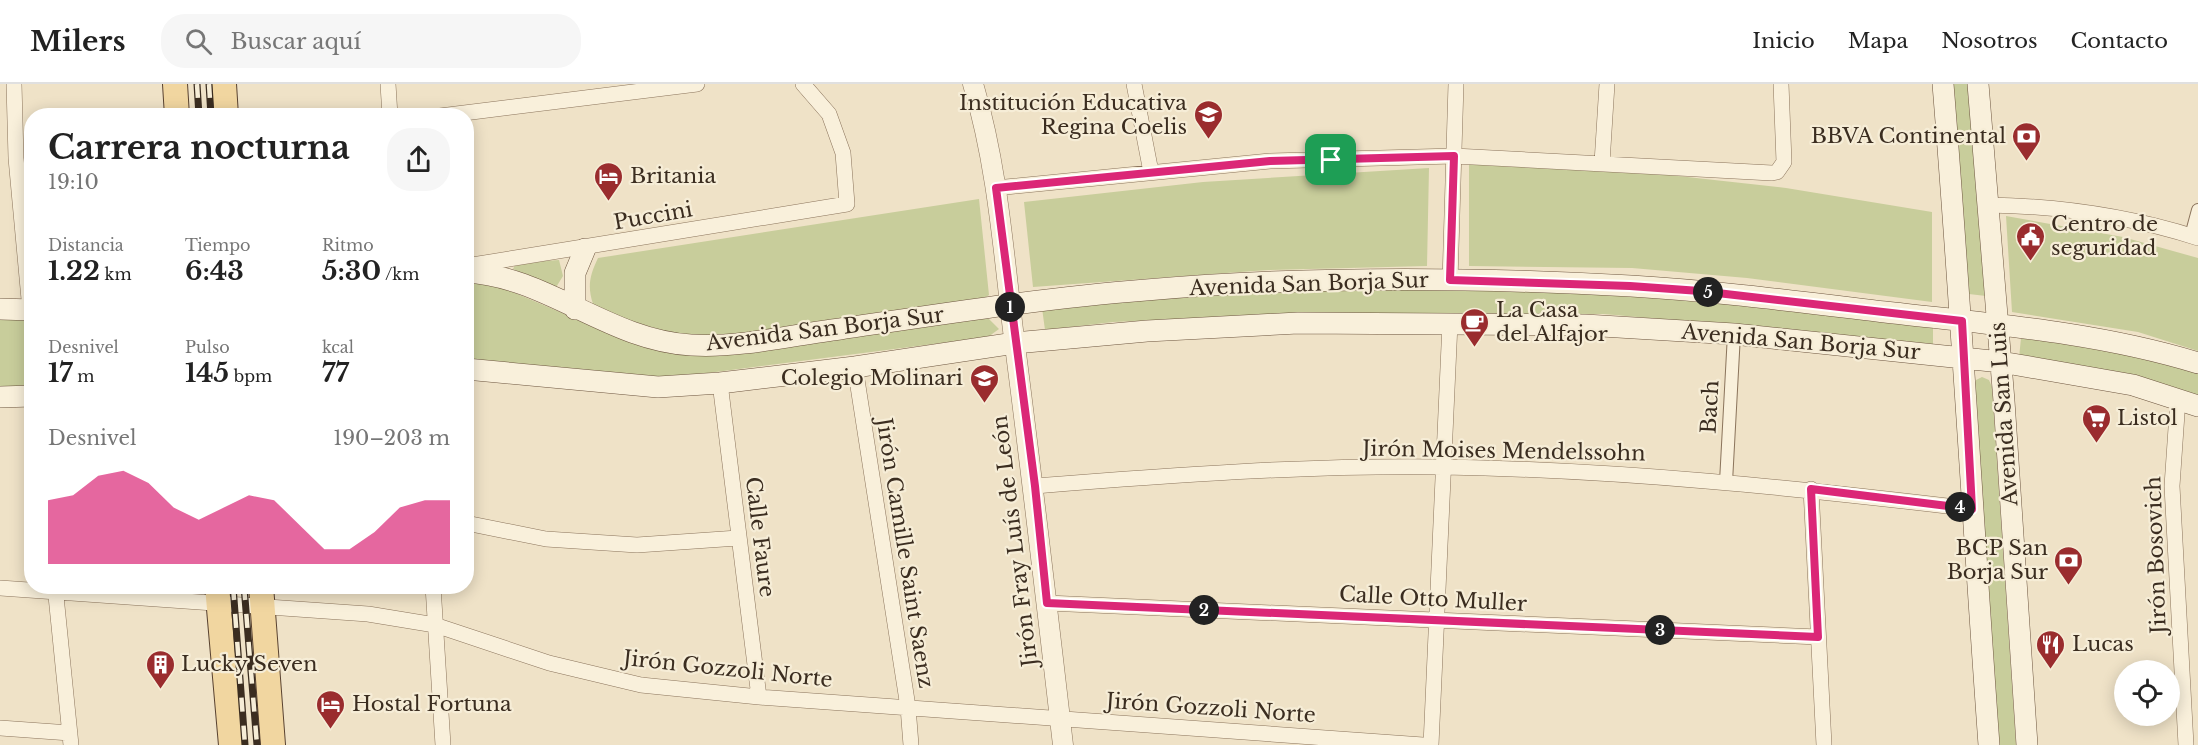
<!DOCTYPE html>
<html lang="es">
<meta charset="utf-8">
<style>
:root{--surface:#fff;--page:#f6f6f6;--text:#222;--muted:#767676;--line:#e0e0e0;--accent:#db2777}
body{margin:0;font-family:"Libre Baskerville",serif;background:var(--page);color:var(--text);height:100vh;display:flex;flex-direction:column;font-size:22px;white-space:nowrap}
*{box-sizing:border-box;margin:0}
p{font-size:20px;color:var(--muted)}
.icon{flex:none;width:33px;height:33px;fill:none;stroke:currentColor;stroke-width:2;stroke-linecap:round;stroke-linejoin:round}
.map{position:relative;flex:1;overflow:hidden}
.side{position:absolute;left:24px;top:24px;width:450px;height:486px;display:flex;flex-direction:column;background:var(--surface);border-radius:24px;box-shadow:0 3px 15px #0003}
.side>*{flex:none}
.controls{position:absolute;left:2114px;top:576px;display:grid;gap:12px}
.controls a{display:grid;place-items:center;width:66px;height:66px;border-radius:50%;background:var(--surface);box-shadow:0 3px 15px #0003;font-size:30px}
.pin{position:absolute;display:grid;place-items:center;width:51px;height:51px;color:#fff;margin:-26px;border-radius:12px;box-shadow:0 3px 9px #0006}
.km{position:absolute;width:30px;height:30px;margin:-15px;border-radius:50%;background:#222;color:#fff;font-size:16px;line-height:30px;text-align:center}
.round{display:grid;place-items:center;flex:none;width:63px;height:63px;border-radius:24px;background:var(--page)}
.headline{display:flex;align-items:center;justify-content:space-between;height:102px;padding:0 24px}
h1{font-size:33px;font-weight:700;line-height:45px}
.figures{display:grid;grid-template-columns:repeat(3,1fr);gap:9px;height:102px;padding:6px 24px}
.figures div{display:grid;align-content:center}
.figures b{font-size:26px;font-weight:700}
.figures small{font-size:16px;font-weight:400}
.figures p{font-size:16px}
.chart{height:168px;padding:12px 24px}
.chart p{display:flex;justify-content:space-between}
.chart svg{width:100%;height:108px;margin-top:6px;fill:var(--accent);opacity:.7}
header{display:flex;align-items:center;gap:36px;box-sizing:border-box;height:84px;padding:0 30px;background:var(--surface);border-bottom:2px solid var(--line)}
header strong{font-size:28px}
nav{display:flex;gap:33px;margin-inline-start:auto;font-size:21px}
.search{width:420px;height:54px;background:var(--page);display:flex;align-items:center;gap:15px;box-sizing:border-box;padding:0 21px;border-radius:24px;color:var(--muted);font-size:22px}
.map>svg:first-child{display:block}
</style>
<header>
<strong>Milers</strong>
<div class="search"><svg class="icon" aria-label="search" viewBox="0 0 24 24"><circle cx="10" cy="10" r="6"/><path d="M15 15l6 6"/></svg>Buscar aquí</div>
<nav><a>Inicio</a><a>Mapa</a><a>Nosotros</a><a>Contacto</a></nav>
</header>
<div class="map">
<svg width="2198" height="661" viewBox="0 0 2198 661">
<rect width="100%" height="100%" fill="#efe2c7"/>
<!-- green -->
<path fill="#c8cd9b" d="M1950,0h19l17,212 -17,-2z
M1469,79l191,11 126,14 146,24v90l-185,-24 -115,-10 -163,-2z
M1429,84l-2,98 -159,4 -235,17 -9,-85 179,-20z
M979,115l10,96 -6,4 -253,39h-42l-80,-24 -15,-10c-6,-18 -3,-29 5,-46z
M2006,132l117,21 75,21v93l-60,-19 -126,-20z
M559,176l4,16 -8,13 -42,-20 3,-6z
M467,197l29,4 97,41 82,27 312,-36 12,12 -11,8 -319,41 -202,-19z
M1438,202l184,6 311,34v18l-329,-30 -283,-1 -208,9 -68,8 -3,-22 100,-10z
M0,236h31v69l-31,2z
M2021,254l114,14 63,22v22l-179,-38z
M1982,293l7,3 3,7 24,358h-18l-24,-358 2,-7z"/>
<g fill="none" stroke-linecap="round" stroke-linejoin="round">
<defs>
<path id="pedestrian" d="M2191,152l7,-26
M1726,398l8,-148"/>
<path id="minor" d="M14,0l2,74 14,152
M388,0l2,32
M1134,0l17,88
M440,32l257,-32
M1602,79l5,-79
M996,104l274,-27 184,-5 318,17 5,-1 7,-10 -3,-78
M1988,121c71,1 141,11 210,33
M466,182l381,-62 -4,-51 -14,-39 -26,-30
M1450,197l6,-197
M855,283l53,340 3,38
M720,299l39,314
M2178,315l-6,87 14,259
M1035,402c136,-11 273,-21 410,-19 176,3 352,21 527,42
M1811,405l13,256
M466,439l80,16 91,6 101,-7
M55,502l16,159
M433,502l10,159
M0,504l368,26 67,11 114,38 92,22 118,12 664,48
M1047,519l771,34
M0,644l70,5
M1431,661l19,-422"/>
<path id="tertiary" d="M973,0c24,80 30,163 40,246 18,138 34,277 50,415"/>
<path id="secondary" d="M1943,0c18,220 30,441 46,661
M1978,0l26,317 23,344
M466,188c80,4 144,69 225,73 49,3 101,-10 149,-16 102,-15 204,-31 306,-39 161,-14 324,-13 485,-4 85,5 170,16 254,26 105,12 212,20 313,51
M0,225l32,1
M575,225v-36l10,-24
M466,285l192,18 62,-4 135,-16 160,-24 132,-12 151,-8 287,2 149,9 267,28 132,23 65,21
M0,313l32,-1"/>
<path id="primary" d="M175,0l2,32
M224,0l2,32
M217,502l14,159
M261,502l12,159"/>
</defs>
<!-- pedestrian casing -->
<use href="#pedestrian" stroke="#8b745c" stroke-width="14"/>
<!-- minor casing -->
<use href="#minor" stroke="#8b745c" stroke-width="16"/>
<!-- tertiary casing -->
<use href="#tertiary" stroke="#8b745c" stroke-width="21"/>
<!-- secondary casing -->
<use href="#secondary" stroke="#6d553f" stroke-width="22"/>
<!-- primary casing -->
<use href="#primary" stroke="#594230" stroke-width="26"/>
<!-- pedestrian -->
<use href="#pedestrian" stroke="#f9f0db" stroke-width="12"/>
<!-- minor -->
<use href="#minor" stroke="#f9f0db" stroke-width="15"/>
<!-- tertiary -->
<use href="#tertiary" stroke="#f9f0db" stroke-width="20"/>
<!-- secondary -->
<use href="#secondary" stroke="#f9f0db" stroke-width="21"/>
<!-- primary -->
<use href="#primary" stroke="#f1d6a0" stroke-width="24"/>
<defs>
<path id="rail" d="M197,0l2,32
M209,0l2,32
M233,502l12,159
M244,502l13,159"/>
</defs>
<!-- rail casing -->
<use href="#rail" stroke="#3b2d20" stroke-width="7"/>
<!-- rail -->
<use href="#rail" stroke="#f6edd7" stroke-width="4.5" stroke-dasharray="14" stroke-linecap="butt"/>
</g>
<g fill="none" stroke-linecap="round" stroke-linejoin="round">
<defs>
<path id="route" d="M1454,72l-4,124 180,6 70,5 262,30 10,188 -161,-20 7,148 -771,-34 -12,-117 -39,-298 274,-27z"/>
</defs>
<!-- route casing -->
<use href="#route" stroke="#fff" stroke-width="12"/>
<!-- route -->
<use href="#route" stroke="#db2777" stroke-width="8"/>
</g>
<!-- icons -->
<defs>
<symbol id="school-pin" viewBox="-11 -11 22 30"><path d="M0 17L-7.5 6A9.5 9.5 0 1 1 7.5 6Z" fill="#9a2c2e" stroke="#f6edd7"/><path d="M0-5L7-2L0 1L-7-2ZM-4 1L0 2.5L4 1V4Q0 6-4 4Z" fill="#fff"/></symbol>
<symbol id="bank-pin" viewBox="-11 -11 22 30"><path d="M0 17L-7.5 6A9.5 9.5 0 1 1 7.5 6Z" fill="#9a2c2e" stroke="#f6edd7"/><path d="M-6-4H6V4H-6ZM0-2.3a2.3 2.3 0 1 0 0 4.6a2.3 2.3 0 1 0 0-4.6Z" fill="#fff"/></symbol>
<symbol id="hotel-pin" viewBox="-11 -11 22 30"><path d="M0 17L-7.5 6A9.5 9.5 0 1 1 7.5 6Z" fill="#9a2c2e" stroke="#f6edd7"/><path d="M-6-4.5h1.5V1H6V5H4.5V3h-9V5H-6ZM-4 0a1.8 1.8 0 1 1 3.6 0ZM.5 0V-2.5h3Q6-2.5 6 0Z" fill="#fff"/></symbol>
<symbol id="civic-pin" viewBox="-11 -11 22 30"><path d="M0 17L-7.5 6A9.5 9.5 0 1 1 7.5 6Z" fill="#9a2c2e" stroke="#f6edd7"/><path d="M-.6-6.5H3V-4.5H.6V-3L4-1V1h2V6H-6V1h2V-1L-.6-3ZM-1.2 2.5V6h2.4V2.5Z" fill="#fff"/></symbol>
<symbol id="cafe-pin" viewBox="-11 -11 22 30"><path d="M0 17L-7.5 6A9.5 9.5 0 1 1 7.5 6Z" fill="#9a2c2e" stroke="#f6edd7"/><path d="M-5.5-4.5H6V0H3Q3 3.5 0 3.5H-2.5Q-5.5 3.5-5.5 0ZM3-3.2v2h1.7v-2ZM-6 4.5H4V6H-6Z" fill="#fff"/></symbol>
<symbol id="supermarket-pin" viewBox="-11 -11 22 30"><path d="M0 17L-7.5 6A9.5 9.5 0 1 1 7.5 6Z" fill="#9a2c2e" stroke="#f6edd7"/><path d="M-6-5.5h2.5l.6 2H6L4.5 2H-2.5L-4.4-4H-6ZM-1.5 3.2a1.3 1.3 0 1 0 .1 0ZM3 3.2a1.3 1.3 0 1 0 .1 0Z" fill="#fff"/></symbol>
<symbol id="restaurant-pin" viewBox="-11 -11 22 30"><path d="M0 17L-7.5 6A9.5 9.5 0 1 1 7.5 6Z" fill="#9a2c2e" stroke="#f6edd7"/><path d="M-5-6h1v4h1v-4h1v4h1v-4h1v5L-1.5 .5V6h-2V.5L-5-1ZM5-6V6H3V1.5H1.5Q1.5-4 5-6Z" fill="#fff"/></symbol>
<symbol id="building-pin" viewBox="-11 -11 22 30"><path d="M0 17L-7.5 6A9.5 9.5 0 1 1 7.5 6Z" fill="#9a2c2e" stroke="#f6edd7"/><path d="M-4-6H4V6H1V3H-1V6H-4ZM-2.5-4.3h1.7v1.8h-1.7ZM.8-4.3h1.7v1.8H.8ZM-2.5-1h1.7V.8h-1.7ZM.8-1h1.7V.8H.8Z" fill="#fff"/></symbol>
</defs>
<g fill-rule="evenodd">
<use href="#school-pin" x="1192" y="14" width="33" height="45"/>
<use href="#bank-pin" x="2010" y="36" width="33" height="45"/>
<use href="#hotel-pin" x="592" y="76" width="33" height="45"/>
<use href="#civic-pin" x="2014" y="136" width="33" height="45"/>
<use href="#cafe-pin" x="1458" y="222" width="33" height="45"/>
<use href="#school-pin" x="968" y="278" width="33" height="45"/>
<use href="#supermarket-pin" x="2080" y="318" width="33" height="45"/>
<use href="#bank-pin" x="2052" y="460" width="33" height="45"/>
<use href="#restaurant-pin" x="2034" y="544" width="33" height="45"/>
<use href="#building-pin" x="144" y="564" width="33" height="45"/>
<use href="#hotel-pin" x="314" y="604" width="33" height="45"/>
</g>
<g text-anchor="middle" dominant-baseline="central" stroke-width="4.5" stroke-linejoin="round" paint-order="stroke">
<!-- poi labels -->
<g font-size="21" fill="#3b2d20" stroke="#f6edd7" text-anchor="start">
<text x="1187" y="19" text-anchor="end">Institución Educativa<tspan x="1187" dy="24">Regina Coelis</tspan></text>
<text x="2006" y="52" text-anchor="end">BBVA Continental</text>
<text x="630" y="92">Britania</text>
<text x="2051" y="140">Centro de<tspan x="2051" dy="24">seguridad</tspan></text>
<text x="1496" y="226">La Casa<tspan x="1496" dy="24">del Alfajor</tspan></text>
<text x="963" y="294" text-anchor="end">Colegio Molinari</text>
<text x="2117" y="334">Listol</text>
<text x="2048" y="464" text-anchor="end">BCP San<tspan x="2048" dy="24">Borja Sur</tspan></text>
<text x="2072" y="560">Lucas</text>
<text x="181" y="580">Lucky Seven</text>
<text x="352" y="620">Hostal Fortuna</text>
</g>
<!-- street labels -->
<g font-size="21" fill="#3b2d20" stroke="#f6edd7">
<text transform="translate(653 132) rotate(-10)">Puccini</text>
<text transform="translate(1309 200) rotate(-2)">Avenida San Borja Sur</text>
<text transform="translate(825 245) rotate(-7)">Avenida San Borja Sur</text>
<text transform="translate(1801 258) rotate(5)">Avenida San Borja Sur</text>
<text transform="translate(1710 323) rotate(-87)">Bach</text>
<text transform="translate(2004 330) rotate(-94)">Avenida San Luis</text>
<text transform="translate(1504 367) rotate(1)">Jirón Moises Mendelssohn</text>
<text transform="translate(760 453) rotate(83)">Calle Faure</text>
<text transform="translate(1015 457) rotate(-97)">Jirón Fray Luís de León</text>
<text transform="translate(905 469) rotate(81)">Jirón Camille Saint Saenz</text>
<text transform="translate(2156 471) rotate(-92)">Jirón Bosovich</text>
<text transform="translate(1433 515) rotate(3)">Calle Otto Muller</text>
<text transform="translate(728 585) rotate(6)">Jirón Gozzoli Norte</text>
<text transform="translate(1211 624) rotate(4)">Jirón Gozzoli Norte</text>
</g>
</g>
</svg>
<div class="controls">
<a><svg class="icon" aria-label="locate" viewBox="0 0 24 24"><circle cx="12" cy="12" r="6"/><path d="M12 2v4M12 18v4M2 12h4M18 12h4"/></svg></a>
</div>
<div class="pin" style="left:1331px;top:76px;background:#1e9e55"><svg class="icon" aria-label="arrive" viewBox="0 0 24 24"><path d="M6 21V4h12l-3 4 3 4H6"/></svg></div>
<b class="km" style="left:1010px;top:223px">1</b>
<b class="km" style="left:1204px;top:526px">2</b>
<b class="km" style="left:1660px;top:546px">3</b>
<b class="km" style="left:1960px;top:423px">4</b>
<b class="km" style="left:1708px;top:208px">5</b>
<section class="side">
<div class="headline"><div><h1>Carrera nocturna</h1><p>19:10</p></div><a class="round"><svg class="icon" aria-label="share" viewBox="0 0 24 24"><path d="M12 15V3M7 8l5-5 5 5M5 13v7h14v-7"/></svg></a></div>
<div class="figures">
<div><p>Distancia</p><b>1.22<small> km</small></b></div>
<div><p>Tiempo</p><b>6:43</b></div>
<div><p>Ritmo</p><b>5:30<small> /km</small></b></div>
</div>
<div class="figures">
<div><p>Desnivel</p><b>17<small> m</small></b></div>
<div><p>Pulso</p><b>145<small> bpm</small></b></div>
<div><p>kcal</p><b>77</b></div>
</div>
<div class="chart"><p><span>Desnivel</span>190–203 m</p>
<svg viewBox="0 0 160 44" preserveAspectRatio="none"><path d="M0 44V18L10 16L20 8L30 6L40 11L50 21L60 26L70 21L80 16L90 18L100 28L110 38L120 38L130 31L140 21L150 18L160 18V44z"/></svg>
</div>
</section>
</div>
